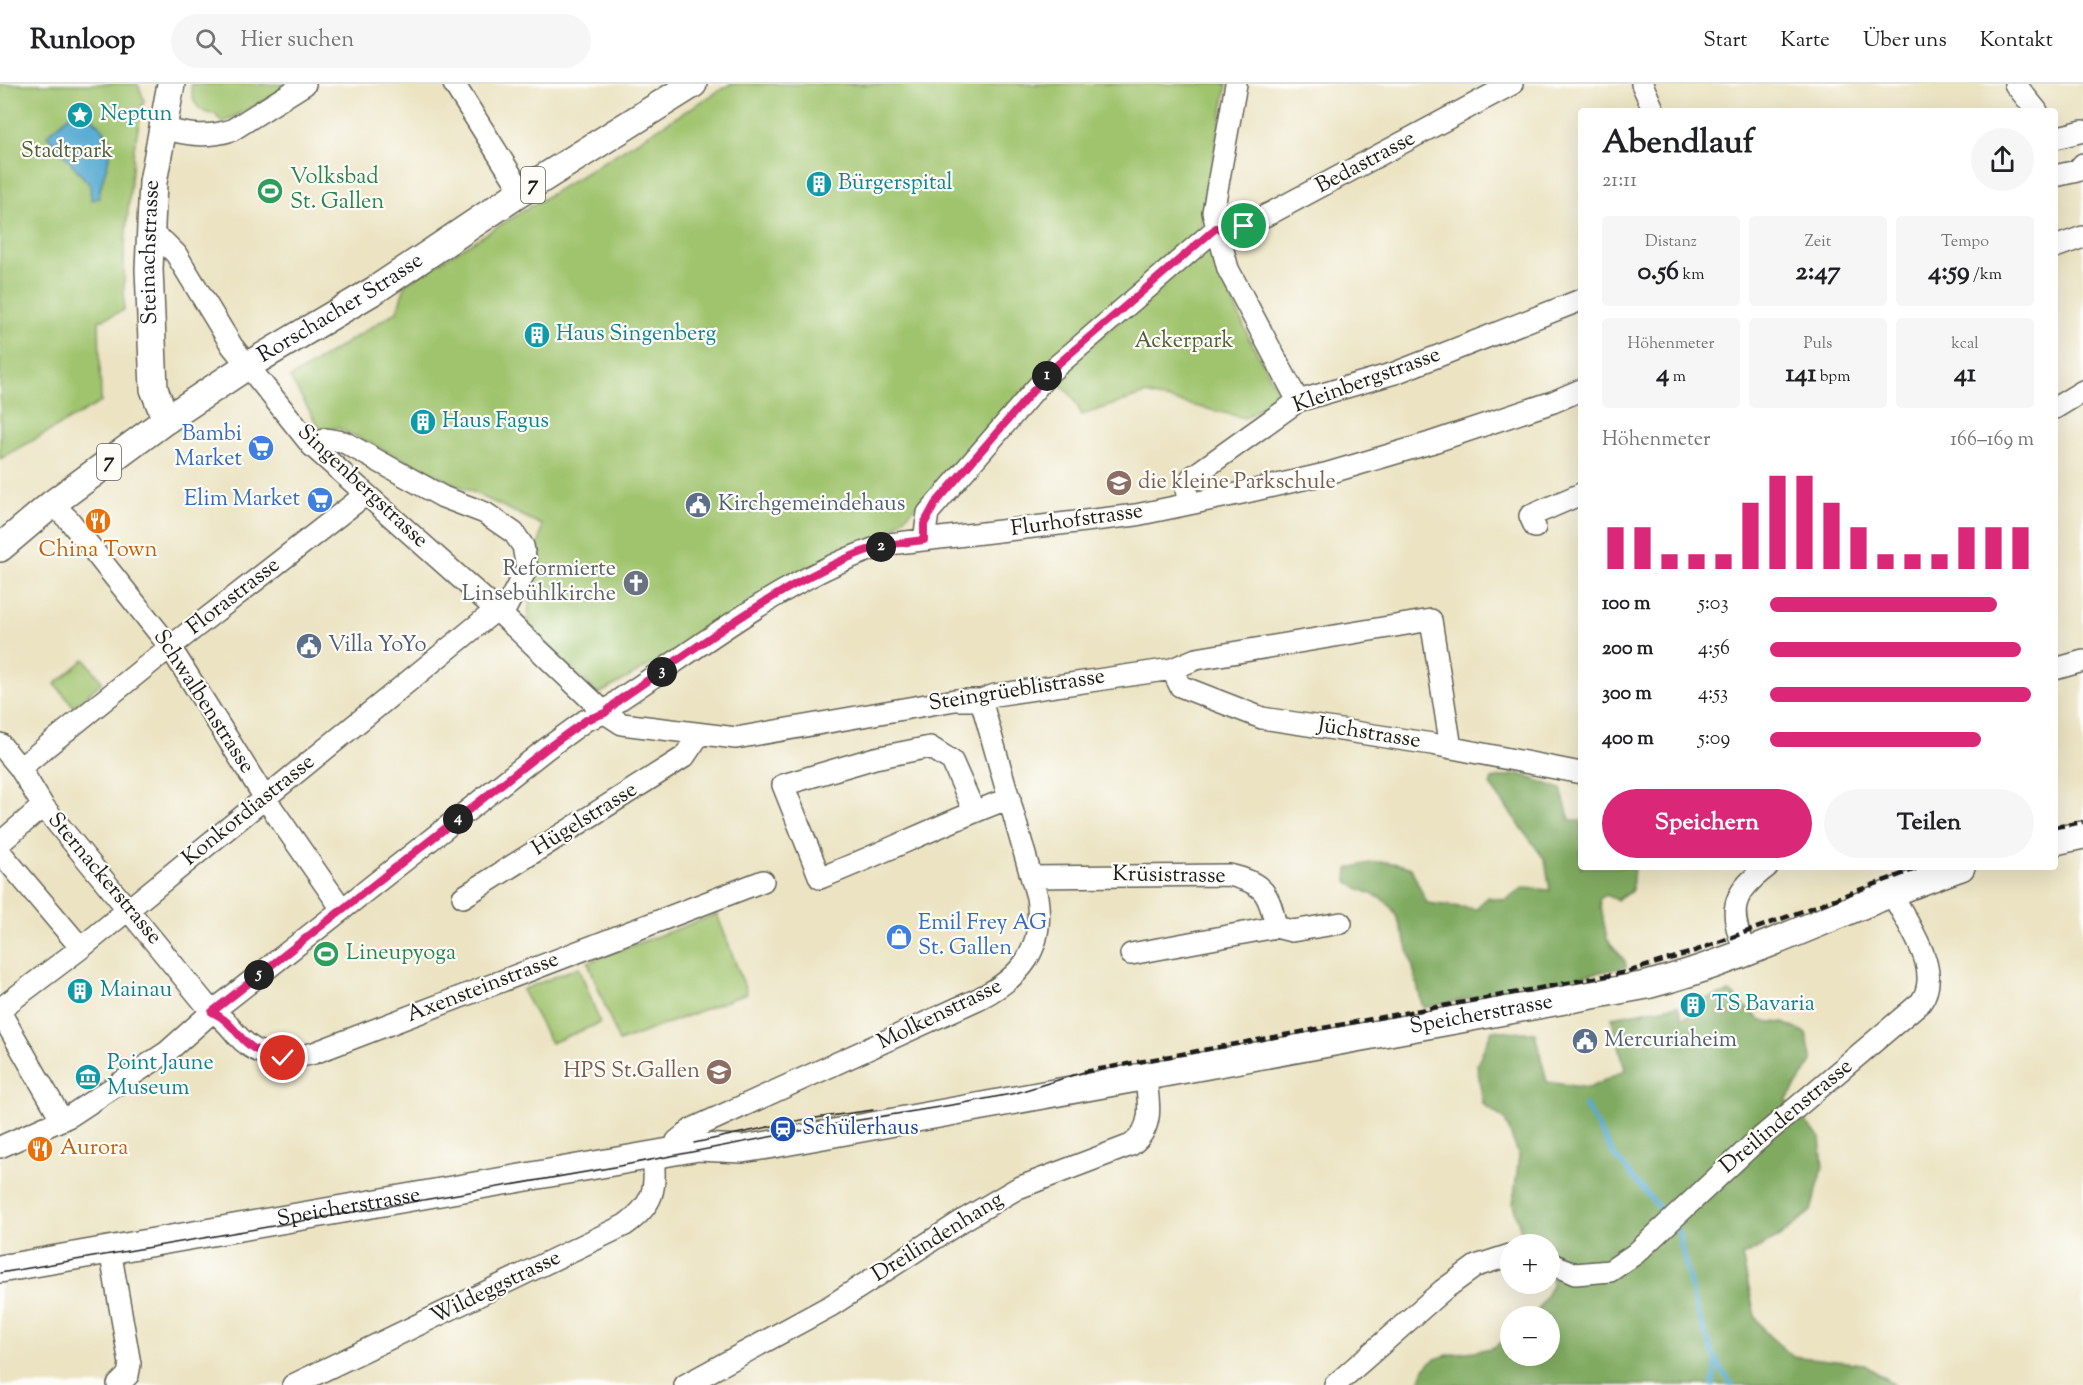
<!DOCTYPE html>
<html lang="de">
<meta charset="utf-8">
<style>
:root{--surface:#fff;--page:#f6f6f6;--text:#202124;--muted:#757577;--line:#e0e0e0;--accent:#db2777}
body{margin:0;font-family:"Sorts Mill Goudy",serif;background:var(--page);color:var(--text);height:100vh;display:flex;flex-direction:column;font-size:22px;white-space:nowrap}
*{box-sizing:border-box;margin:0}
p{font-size:20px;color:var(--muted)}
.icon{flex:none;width:33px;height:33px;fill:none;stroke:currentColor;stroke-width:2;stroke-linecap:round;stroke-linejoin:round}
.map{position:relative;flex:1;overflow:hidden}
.sheet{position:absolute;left:1578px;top:24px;width:480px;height:762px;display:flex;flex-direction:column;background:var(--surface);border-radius:6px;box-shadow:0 6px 24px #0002}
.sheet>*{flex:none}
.tools{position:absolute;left:1500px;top:1150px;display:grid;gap:12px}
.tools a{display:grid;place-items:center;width:60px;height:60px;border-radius:50%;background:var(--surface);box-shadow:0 6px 24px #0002;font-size:30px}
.pin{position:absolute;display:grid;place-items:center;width:51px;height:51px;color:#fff;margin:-26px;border:3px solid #fff;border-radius:50%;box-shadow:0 2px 6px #0007}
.km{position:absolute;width:30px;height:30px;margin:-15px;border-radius:50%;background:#222;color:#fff;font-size:16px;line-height:30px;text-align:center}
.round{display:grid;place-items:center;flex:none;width:63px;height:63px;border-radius:32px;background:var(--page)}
.summary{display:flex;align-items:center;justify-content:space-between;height:102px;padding:0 24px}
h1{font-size:33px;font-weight:800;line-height:45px}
.figures{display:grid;grid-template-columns:repeat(3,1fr);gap:9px;height:102px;padding:6px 24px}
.figures div{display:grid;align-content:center;border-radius:6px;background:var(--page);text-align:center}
.figures b{font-size:26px;font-weight:800}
.figures small{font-size:16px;font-weight:400}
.figures p{font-size:16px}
.chart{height:168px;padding:12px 24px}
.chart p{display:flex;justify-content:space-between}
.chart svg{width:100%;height:108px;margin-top:6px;stroke:var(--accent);stroke-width:6}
.cta{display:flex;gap:12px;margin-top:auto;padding:12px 24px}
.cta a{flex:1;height:69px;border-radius:36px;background:var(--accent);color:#fff;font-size:24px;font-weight:800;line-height:69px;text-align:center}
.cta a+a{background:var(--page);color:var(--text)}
ul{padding:0 24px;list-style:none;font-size:20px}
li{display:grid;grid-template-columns:96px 72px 1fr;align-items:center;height:45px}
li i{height:15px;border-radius:8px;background:var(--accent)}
header{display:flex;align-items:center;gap:36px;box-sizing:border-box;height:84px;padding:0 30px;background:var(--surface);border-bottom:2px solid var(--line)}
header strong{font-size:28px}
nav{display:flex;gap:33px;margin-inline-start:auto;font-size:21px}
.search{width:420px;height:54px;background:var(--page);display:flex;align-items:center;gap:15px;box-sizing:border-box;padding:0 21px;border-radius:33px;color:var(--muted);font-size:22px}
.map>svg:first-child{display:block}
</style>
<header>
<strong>Runloop</strong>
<div class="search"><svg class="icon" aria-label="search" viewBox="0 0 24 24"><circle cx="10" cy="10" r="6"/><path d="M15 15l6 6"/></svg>Hier suchen</div>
<nav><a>Start</a><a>Karte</a><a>Über uns</a><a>Kontakt</a></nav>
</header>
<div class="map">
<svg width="2083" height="1301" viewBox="0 0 2083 1301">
<rect width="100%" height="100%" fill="#fdfcf7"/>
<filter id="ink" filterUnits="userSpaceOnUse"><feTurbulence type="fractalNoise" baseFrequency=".0167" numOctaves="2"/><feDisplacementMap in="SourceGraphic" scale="12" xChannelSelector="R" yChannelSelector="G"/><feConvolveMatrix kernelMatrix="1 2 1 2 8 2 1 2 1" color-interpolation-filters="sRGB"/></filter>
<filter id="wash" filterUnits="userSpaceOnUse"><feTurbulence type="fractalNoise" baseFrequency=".008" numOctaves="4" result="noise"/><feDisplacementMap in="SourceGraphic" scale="24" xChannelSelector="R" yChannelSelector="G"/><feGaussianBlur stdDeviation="1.35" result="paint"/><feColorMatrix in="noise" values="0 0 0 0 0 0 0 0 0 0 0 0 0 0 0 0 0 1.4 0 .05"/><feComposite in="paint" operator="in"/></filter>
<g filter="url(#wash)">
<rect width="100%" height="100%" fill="#ebe3c2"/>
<!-- green -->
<path fill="#a0c46e" stroke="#5e7045" stroke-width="1.5" d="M0,0h138l6,16 -10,48 -10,106v56l-25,11 2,81 -101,57z
M191,0h105l-74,39 -7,-9c-18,0 -23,-13 -24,-30z
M730,0h497l-26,143 -305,299 -297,168 -73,-67 16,-102 -204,-97 -18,1 -30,-51 107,-67 9,-28z
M1208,160l41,94 31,57 -35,23 -100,-24 -63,21 -10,-19 -19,-18z
M85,575l17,23 -28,25 -19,-23z
M717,830l30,79 -128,49 -31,-80z
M579,883l21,56 -49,20 -29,-53z"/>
<!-- forest -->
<path fill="#80aa61" stroke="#4e633e" stroke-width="1.5" d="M1519,690l42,15 9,31h11v47h53l-2,24 -15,9 -12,-5 -6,4 8,40 18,22 1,6 -203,41c-7,-26 -18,-83 -33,-102 -9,-12 -30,-13 -43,-25l1,-12c24,-9 40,-9 63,-1l16,35 50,6 10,-12 18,3 18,-12 27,2 -5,-30 -55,-75 2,-6z
M1730,908l31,29 22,2 23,10 6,29 -26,39 34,36 3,31 -12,43 -32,26 -37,19 13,60 10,16 27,24 71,8 32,21h-476c5,-38 43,-29 72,-37 7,-2 14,-9 19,-13v21h40v-39h-16l18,-32 -2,-40h-25l-12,-41 6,-48 -14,-36 -22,-16 -6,-40 15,-34 43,3 12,49 42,6 36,-18 -13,-53 66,-12 4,13 26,-7 -3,-12z"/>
<!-- water -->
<path fill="#57abd3" stroke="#3a6478" stroke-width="1.5" d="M81,21c9,10 21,21 28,33 7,12 -10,44 -10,60l-8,2 -1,-15 -43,-50z"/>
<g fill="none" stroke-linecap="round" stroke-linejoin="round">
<!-- stream -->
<path stroke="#57abd3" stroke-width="5" d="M1585,1021l29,50 46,54
M1678,1147c12,54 21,108 54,154
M1713,1301l3,-22"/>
</g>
</g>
<g filter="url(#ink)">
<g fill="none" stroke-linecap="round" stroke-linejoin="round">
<defs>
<path id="minor" d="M454,0l68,108
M1236,0l-23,128 15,57 70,132
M1642,0l12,27
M2015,0l22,27
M162,44c25,7 45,10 70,2l73,-46
M2055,54l28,-7
M2055,92l22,-5 6,-7
M1216,145c21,2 37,-8 55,-16l241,-129
M151,151l13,7 12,12 56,92 80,100 190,169 103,98 17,11 114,14 219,-38h26l14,-5 177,-26 24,-10 235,-39 20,128
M2055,163l28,-10
M2055,324l28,-17
M312,362l14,-7 18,3 99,55 42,16 29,20 9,13 4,22 -25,47
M1188,419l-2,-15 6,-11 106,-76 97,-28 186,-73
M52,420l17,16 101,127 95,151 77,111
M1535,443l-5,-11 51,-22
M924,456l4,-27 123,-142 165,-142
M1172,585l8,17 82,32 170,26 149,29
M2055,585l28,-8
M0,660l20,24 23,38 169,206c11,5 17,14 24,22 22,25 48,27 78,19l449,-172
M20,684l150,-121 195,-152
M974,727l-22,-50 -22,-14 -55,11 -92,27 37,93c64,-25 125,-56 190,-80
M0,759l43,-37
M0,768l81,96
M1032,793l197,-2c35,8 40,18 47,52
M463,813l221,-140 15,-22
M1745,868c-16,-42 -15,-57 22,-85
M1131,870l145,-27 16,4 49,-8
M0,925l81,-61 415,-338
M0,928l62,108
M0,1063l70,-31 97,-64 45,-40 334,-263 40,-29 19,-7 14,-13c81,-53 177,-130 270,-156l247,-29 106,-22 83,-19 105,-31 123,-41 28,-12
M676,1067l1,-10 15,-12 286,-130c44,-22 67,-50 59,-102l-56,-197
M110,1166l20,114 -2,11 -10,10
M1550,1179l25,11 35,-3 25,-17 117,-109 169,-143c23,-33 -15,-78 -29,-109
M293,1301l332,-160c28,-20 32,-35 28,-69
M685,1301l147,-80 133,-86 53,-31 113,-43c24,-17 18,-44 14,-70
M1335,1301l108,-95 33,-24 34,-11"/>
<g id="major">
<path id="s1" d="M166,336l-12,-31 -5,-120 4,-87 18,-98"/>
<path id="s2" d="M0,464l52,-44 114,-84 81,-54 128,-76 143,-96 175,-110"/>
<path d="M2055,757l28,-6"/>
<path id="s3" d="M0,1185l698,-122 44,2 26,-4 879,-160c108,-28 208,-82 314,-118"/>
</g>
</defs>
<!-- minor casing -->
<use href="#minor" stroke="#646256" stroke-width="24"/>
<!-- major casing -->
<use href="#major" stroke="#646256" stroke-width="30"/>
<!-- minor -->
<use href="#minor" stroke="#fff" stroke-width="21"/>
<!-- major -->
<use href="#major" stroke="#fff" stroke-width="27"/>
<!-- tram -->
<path stroke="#1c1c1c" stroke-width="1.5" d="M694,1059l107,-23 72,-10
M0,1189l609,-105 238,-46 117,-19 52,-10 68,-21"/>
<!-- rail -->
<path stroke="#1c1c1c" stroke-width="4.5" stroke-dasharray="9 4.5" stroke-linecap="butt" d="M2055,743l28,-5
M1084,988l543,-100 65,-20 229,-85"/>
</g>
</g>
<g fill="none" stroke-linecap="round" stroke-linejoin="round" filter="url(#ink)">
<defs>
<path id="route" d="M283,974c-47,-7 -40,-31 -71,-46l334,-263 40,-29 19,-7 14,-13c74,-50 155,-112 238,-146 21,-9 44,-11 67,-14v-16l11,-20 116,-134 165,-142 12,2 16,-4"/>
</defs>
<!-- route casing -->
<use href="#route" stroke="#fff" stroke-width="12"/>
<!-- route -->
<use href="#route" stroke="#db2777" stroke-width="8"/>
</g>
<!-- icons -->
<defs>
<symbol id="sight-disc" viewBox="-11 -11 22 22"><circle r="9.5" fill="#0f9aa8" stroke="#fdfcf7"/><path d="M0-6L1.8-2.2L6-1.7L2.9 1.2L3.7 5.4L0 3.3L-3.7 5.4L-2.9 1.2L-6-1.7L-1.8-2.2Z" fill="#fff"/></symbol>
<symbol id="building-disc" viewBox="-11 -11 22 22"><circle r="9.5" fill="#0f9aa8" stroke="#fdfcf7"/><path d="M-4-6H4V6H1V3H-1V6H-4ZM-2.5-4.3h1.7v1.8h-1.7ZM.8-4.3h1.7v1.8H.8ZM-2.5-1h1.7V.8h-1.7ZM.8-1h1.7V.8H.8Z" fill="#fff"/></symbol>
<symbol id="stadium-disc" viewBox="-11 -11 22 22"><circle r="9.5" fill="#2e9e5b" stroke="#fdfcf7"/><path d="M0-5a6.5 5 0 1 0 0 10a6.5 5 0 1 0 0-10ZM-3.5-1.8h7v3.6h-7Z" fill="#fff"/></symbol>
<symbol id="supermarket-disc" viewBox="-11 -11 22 22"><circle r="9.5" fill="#3f7fe0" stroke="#fdfcf7"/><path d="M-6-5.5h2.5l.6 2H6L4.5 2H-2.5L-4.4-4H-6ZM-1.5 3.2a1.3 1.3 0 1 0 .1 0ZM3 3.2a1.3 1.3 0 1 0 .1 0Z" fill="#fff"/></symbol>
<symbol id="school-disc" viewBox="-11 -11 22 22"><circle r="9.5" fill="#8d6e63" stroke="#fdfcf7"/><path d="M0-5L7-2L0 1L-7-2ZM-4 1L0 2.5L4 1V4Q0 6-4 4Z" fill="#fff"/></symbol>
<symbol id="civic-disc" viewBox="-11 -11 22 22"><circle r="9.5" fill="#5c6f8a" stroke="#fdfcf7"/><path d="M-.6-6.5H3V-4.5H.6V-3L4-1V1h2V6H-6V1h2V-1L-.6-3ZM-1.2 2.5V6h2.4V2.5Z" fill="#fff"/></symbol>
<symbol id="restaurant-disc" viewBox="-11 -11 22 22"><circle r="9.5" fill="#e8710a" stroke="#fdfcf7"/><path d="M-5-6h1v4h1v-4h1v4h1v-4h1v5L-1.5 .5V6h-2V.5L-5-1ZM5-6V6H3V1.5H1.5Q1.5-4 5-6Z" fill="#fff"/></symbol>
<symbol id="church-disc" viewBox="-11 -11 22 22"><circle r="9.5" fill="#6b7280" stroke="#fdfcf7"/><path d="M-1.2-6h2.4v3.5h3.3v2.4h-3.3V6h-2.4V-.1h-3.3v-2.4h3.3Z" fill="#fff"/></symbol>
<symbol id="shop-disc" viewBox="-11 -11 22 22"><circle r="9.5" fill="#3f7fe0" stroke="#fdfcf7"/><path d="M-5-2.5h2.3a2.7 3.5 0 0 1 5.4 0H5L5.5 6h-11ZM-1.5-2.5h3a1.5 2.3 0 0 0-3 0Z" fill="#fff"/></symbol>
<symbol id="museum-disc" viewBox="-11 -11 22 22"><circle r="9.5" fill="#0f9aa8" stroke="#fdfcf7"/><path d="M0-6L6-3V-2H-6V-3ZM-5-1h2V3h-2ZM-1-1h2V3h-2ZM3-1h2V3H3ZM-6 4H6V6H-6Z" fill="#fff"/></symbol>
<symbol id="station-disc" viewBox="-11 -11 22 22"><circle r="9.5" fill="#1a4fb4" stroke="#fdfcf7"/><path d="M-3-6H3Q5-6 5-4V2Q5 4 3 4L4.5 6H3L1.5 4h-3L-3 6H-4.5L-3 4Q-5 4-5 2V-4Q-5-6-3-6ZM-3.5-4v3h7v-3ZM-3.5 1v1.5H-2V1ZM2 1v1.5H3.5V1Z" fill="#fff"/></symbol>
</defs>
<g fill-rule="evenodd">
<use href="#sight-disc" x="65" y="16" width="30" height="30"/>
<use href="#building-disc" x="804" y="85" width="30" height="30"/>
<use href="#stadium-disc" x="255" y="92" width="30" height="30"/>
<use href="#building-disc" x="522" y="236" width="30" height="30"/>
<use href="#building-disc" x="408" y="323" width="30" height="30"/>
<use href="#supermarket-disc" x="246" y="349" width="30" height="30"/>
<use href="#school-disc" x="1104" y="384" width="30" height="30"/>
<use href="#supermarket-disc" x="305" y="401" width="30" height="30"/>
<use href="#civic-disc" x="683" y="406" width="30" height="30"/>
<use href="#restaurant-disc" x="83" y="422" width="30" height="30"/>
<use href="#church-disc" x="621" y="484" width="30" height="30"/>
<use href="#civic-disc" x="294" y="547" width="30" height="30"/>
<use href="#shop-disc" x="884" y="838" width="30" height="30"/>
<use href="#stadium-disc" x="311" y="855" width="30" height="30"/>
<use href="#building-disc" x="65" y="892" width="30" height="30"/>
<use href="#building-disc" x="1678" y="906" width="30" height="30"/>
<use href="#civic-disc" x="1570" y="942" width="30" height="30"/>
<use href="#school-disc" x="704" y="973" width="30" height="30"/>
<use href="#museum-disc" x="73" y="978" width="30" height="30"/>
<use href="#station-disc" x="768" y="1030" width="30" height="30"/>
<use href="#restaurant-disc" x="25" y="1050" width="30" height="30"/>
</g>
<g text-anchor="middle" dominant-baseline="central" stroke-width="4.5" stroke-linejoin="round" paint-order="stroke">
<!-- shield labels -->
<g fill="#fdfcf7" stroke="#605f5e" stroke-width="1.5">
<rect x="521" y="83" width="24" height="36" rx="4.5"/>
<rect x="97" y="360" width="24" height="36" rx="4.5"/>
</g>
<g font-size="21" font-weight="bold" fill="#1c1c1c">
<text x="533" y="101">7</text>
<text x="109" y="378">7</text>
</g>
<!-- culture labels -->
<g font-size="22" fill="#0d838f" stroke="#fdfcf7" text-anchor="start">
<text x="100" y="31">Neptun</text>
<text x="838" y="100">Bürgerspital</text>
<text x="556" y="251">Haus Singenberg</text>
<text x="442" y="338">Haus Fagus</text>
<text x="100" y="907">Mainau</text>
<text x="1712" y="921">TS Bavaria</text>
<text x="107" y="980">Point Jaune<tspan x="107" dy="25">Museum</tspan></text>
</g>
<!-- park labels -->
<g font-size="22" fill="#515f3d" stroke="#fdfcf7">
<text x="67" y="68">Stadtpark</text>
<text x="1184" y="258">Ackerpark</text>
</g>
<!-- street labels -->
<g font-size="22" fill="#1c1c1c" stroke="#fdfcf7">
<text transform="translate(1366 79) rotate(-28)">Bedastrasse</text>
<text stroke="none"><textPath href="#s1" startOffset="170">Steinachstrasse</textPath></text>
<text stroke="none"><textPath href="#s2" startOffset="417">Rorschacher Strasse</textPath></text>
<text transform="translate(1367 297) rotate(-20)">Kleinbergstrasse</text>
<text transform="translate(362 403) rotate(43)">Singenbergstrasse</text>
<text transform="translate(1077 437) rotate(-8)">Flurhofstrasse</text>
<text transform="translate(234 513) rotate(-38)">Florastrasse</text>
<text transform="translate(1017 607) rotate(-9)">Steingrüeblistrasse</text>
<text transform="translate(203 618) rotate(57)">Schwalbenstrasse</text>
<text transform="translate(1369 650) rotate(9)">Jüchstrasse</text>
<text transform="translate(249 727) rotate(-39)">Konkordiastrasse</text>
<text transform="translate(585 736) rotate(-32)">Hügelstrasse</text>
<text transform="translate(1169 792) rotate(1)">Krüsistrasse</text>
<text transform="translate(104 795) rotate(50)">Sternackerstrasse</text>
<text transform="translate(483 904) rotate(-21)">Axensteinstrasse</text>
<text stroke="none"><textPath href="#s3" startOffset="1504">Speicherstrasse</textPath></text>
<text transform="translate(940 931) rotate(-26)">Molkenstrasse</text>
<text transform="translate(1787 1033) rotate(-40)">Dreilindenstrasse</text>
<text stroke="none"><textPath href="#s3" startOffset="354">Speicherstrasse</textPath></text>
<text transform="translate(938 1154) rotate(-32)">Dreilindenhang</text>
<text transform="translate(496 1204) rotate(-26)">Wildeggstrasse</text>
</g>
<!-- leisure labels -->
<g font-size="22" fill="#27864d" stroke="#fdfcf7" text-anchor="start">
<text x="290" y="94">Volksbad<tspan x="290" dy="25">St. Gallen</tspan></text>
<text x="346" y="870">Lineupyoga</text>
</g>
<!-- shop labels -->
<g font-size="22" fill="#366cbe" stroke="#fdfcf7" text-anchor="end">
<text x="242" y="351">Bambi<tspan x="242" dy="25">Market</tspan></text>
<text x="300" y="416">Elim Market</text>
<text x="918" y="840" text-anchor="start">Emil Frey AG<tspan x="918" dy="25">St. Gallen</tspan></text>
</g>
<!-- education labels -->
<g font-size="22" fill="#785e54" stroke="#fdfcf7" text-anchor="start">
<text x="1138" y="399">die kleine Parkschule</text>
<text x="700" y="988" text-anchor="end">HPS St.Gallen</text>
</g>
<!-- service labels -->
<g font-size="22" fill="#4e5e75" stroke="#fdfcf7" text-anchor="start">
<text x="718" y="421">Kirchgemeindehaus</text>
<text x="328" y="562">Villa YoYo</text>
<text x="1604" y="957">Mercuriaheim</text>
</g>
<!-- food labels -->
<g font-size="22" fill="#c56008" stroke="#fdfcf7">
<text x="98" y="467">China Town</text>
<text x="60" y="1065" text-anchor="start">Aurora</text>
</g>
<!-- worship labels -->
<g font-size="22" fill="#5b616d" stroke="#fdfcf7" text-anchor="end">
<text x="616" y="486">Reformierte<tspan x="616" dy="25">Linsebühlkirche</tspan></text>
</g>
<!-- transit labels -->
<g font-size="22" fill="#164399" stroke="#fdfcf7" text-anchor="start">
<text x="802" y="1045">Schülerhaus</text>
</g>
</g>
</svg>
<div class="tools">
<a>+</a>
<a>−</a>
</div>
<div class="pin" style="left:1244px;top:142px;background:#1e9e55"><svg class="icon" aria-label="arrive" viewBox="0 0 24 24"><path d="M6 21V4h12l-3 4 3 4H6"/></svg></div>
<div class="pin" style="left:283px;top:974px;background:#d93025"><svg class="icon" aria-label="check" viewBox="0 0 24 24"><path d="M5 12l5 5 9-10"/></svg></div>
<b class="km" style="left:1047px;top:292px">1</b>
<b class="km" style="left:881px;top:463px">2</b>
<b class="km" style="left:662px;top:588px">3</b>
<b class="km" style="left:458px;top:735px">4</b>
<b class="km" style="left:259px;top:891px">5</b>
<section class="sheet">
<div class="summary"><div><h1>Abendlauf</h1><p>21:11</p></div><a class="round"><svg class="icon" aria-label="share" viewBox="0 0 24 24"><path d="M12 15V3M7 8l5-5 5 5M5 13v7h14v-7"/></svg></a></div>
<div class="figures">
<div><p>Distanz</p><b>0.56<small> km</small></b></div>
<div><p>Zeit</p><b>2:47</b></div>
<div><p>Tempo</p><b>4:59<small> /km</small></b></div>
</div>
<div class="figures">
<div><p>Höhenmeter</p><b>4<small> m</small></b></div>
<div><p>Puls</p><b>141<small> bpm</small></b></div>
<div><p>kcal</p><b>41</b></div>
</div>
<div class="chart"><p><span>Höhenmeter</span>166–169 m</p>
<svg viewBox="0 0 160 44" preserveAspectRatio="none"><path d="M5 44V27M15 44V27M25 44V38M35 44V38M45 44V38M55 44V17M65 44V6M75 44V6M85 44V17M95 44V27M105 44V38M115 44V38M125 44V38M135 44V27M145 44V27M155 44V27"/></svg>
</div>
<ul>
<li><b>100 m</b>5:03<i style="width:86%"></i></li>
<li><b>200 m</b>4:56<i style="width:95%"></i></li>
<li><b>300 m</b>4:53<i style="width:99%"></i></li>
<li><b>400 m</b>5:09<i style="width:80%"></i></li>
</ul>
<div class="cta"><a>Speichern</a><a>Teilen</a></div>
</section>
</div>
